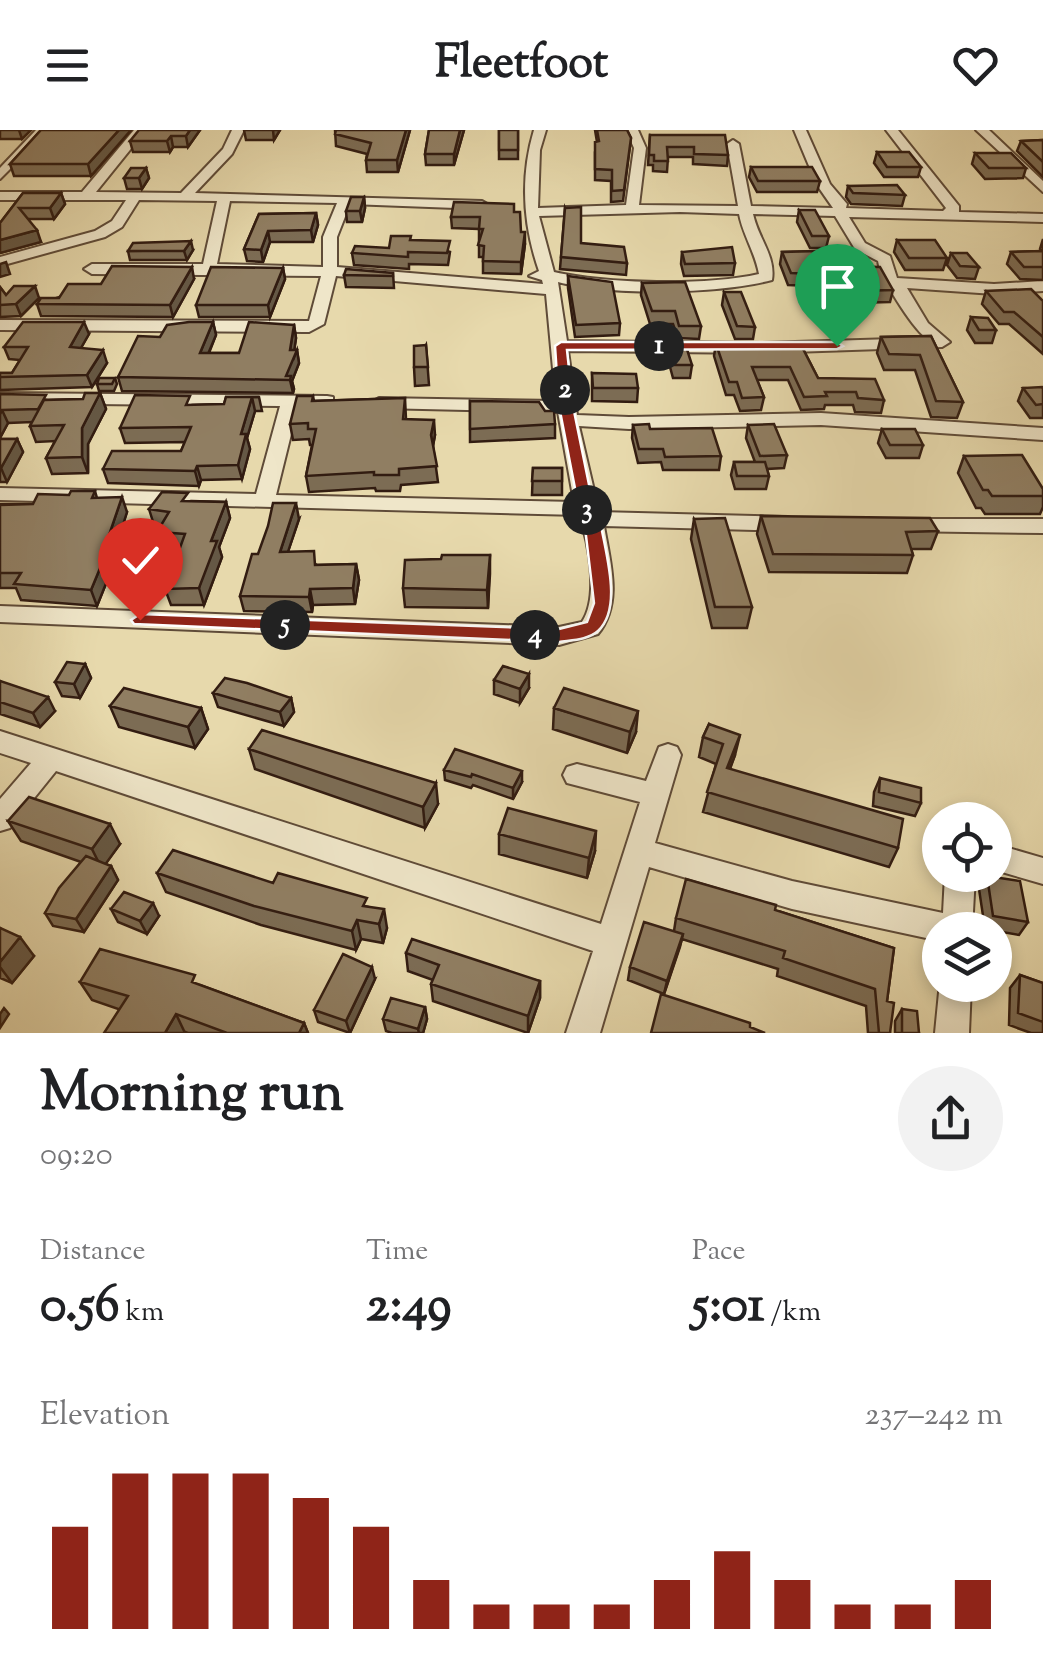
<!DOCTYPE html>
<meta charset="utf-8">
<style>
:root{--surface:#fff;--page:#f2f2f2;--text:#202124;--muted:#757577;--accent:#8f2418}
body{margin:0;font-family:"Sorts Mill Goudy",serif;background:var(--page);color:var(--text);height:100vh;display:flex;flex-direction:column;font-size:38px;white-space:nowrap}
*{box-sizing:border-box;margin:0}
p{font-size:32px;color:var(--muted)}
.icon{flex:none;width:55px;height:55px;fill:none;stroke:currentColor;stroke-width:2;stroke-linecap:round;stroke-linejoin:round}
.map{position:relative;height:903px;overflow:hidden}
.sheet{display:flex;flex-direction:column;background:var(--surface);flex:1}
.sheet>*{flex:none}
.buttons{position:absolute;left:922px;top:672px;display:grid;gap:20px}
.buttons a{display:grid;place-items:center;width:90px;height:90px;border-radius:50%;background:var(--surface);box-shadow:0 5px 15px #0003;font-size:50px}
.pin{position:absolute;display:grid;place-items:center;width:85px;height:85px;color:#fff;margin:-102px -42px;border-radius:50% 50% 50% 0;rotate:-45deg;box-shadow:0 0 10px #0007}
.pin .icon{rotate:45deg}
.km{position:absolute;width:50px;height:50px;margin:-25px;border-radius:50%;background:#222;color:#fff;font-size:28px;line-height:50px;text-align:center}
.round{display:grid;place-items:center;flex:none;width:105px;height:105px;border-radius:52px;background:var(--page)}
.summary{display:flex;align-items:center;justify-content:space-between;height:170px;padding:0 40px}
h1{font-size:55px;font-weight:700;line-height:75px}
.figures{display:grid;grid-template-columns:repeat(3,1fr);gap:15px;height:170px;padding:10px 40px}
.figures div{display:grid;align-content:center}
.figures b{font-size:50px;font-weight:700}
.figures small{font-size:28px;font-weight:400}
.figures p{font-size:28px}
.chart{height:280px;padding:20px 40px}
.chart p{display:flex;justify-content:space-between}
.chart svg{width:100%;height:180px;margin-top:10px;stroke:var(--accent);stroke-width:6}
header{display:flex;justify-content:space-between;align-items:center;height:130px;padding:0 40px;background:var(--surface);font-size:45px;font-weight:700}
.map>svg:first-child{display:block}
</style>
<header><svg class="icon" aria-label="menu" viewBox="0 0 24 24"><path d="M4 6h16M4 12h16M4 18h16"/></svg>Fleetfoot<svg class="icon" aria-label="heart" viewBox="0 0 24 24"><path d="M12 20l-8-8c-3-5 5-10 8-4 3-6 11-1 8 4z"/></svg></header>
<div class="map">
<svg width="1043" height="903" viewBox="0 0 1043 903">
<rect width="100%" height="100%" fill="#e7d9ac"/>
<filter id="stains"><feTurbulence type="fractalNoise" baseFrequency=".002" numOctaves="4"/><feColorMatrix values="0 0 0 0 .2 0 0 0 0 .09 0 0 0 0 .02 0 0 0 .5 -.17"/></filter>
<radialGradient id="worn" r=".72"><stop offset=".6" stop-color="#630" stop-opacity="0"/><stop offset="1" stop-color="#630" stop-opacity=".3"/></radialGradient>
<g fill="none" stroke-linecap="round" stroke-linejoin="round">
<defs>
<path id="minor" d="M36,0h13l-49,49v-11z
M134,0h12l-50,62 85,1 42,-44 9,-19h12l-12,24 -37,39 287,8 7,4 -7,4 -132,-5 -13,33v30l206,17 -1,-4 -13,-4 10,-5c-16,-46 -19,-94 -5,-141h12l-6,20 -2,58 88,-3 8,-57 -8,-18h12l8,18 -7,57 99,1 -11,-62 6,-4 6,4 12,62 82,2 -16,-23 -23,-55h12l24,54 17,20 -1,4 97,3 3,-3 -60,-78h12l61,76v6l84,2v8l-194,-5 16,26 25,13 7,22 97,6 49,-3v10l-49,3 -87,-6 21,35 22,19 -8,5 -180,6 -194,-2 9,64 52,2 192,-4 222,15v12l-222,-15 -192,4 -50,-3 20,86 189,5 11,7 -11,7 -184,-5c6,36 19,77 -6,108l-39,11 -559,-23v-16l559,21 23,-5c17,-25 7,-79 -3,-107l-579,-15v-12l256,6 24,-88 -280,-3v-10l327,3 6,1v8l-35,1 -22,89 298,7 -16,-90 -179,-4 -9,-5 9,-5 177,3 -10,-107 -210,-18 -12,48 -15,8 -309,-2v-10l309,1 12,-45 -229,-2 -8,-5 8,-5h111l14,-63 -78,-1 -17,27 -17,10 -105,29v-9l95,-26 17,-10 14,-21h-126v-8h82zM230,71l107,2 -14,34v30l-106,-3zM680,82l59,2c4,21 16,38 20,60 -53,12 -152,10 -205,-2l-15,-56zM753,84l82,2 20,33 23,12c2,16 33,65 48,77l-164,5 -195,-2 -9,-59c53,14 161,12 214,-2 4,-24 -14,-42 -19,-66z
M976,0h13l54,51v11z
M905,389h138v14l-145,-2 -4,-5z
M0,601l601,193 39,-122 -73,-19 -4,-8 4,-8 10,-3 69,17 13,-34 9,-3 9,3 4,8 -26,88 137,38 151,32 2,-38h30l-3,55h-32v11l-148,-32 -143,-42 -49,166h-34l27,-82 -537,-180 -46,57 -10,3v-32l31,-36 -31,-10z
M995,714l48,14v26l-48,-14z
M940,852l31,3 -2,48h-34z"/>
</defs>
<!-- minor casing -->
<use href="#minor" stroke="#5f4b38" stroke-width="4"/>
<!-- minor -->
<use href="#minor" fill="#efe6c9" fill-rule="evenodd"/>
</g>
<!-- wall -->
<path fill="#7c6c54" stroke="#321c11" stroke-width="2.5" d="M0,0h31l-9,9h-22z
M41,0h90l-40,46h-77l-4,-12z
M200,0l-12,17h-15l-3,5h-37l-3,-11z
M244,0h36l-6,10h-28z
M335,0h75l-12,42h-31l-1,-12 1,-6 -31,-8z
M429,0h35l-10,35h-28l-1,-11z
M499,0h19v29h-19z
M595,0h32l4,8 -8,63 -12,1v-21l-16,-1v-28l2,-10z
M650,5l78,20 -1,11 -34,-2v-7h-25l-1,15 -14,-1v-6h-5z
M1043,10v37l-26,-26 4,-10z
M877,22l44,15 -3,10h-34l-10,-14z
M975,23l51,15 -3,10 -38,1 -13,-15z
M751,37l69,14 -3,11h-60l-8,-15z
M146,38l3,10 -7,11h-15l-3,-11z
M848,56l57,9 -3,11 -51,-2 -5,-7z
M23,63h38l4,11 -11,15h-26l13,23 -41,11v-30z
M364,67l1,11 -3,14h-15l-1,-11z
M565,78l16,35 46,20 -1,12 -66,-6z
M799,80l30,26 -3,12h-16l-13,-26z
M514,82l11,32 -4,30 -38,-1v-16h-4v-28l-27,-1 -1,-11z
M316,83l2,12 -5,17h-43l-7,20 -16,-1 -3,-12 15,-35z
M1043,109v41l-23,-1 -13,-15 4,-12 31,-1 -2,-2z
M411,110l39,12 -2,13 -39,-1v5l-55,-4 -2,-12 37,-5z
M897,110l50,18 -4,12h-38l-11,-18z
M193,120l-6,10h-57l-2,-9z
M819,121l9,32 -15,3 -25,-1 -8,-21 2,-12z
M682,122l53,11 -2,12 -49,1 -3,-12z
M951,123l28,14 -4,12 -18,-1 -10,-13z
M840,136l53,24 -3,12 -38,1 -14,-25z
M283,138l2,11 -15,38h-71l-3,-12z
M393,143l1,15 -48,-1 -2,-12z
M568,146l52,47 -1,12 -44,2 -7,-49z
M194,149l-21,38 -132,-1 -4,-12 64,-20z
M642,153l59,43 -2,13 -21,-1 -5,-14h-23l-9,-29z
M0,157l6,8 33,3 -18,18 -21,1z
M986,161l57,10v53l-34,-30h-10l-17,-20z
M724,162l31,35 -2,12h-18l-13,-34z
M971,187l25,13 -4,13h-17l-8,-13z
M213,192l3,13 -7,18h30l55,-28 2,13 -2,12h3l2,13 -7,18 2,8 -1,4 -171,-2 -4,-14 42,-40z
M89,204l-8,14 26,15 -15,24 -92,3v-17h12l8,-13 -11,-1 -5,-12z
M931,206l32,66 -6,16 -26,-1 -16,-47h-31l-7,-17 4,-16z
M669,213l23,22 -2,13h-17l-6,-22z
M716,214l86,3 16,31 66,22 -3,13 -26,-1 -2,-7h-28l-1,4 -23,1 -13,-30h-31l7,17 -3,13 -21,1 -6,-16h-8l-12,-39z
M426,215l3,40 -14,1 -1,-19z
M592,243l46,15 -1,14 -45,-1z
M115,248l2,6 -3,7h-15l-2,-7z
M1023,258l20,1v29h-13l-12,-17z
M100,263l6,16 -18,35v29l-36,1 -6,-16 9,-17 -19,1 -6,-16 2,-4 -24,1 -8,15v-44l48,6 35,-1z
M313,266l1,5 91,-3 1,21 29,16 -2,11 5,36 -37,3 -1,6h-24l-1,-3 -66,4 -3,-16 6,-31h-2l-1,-6 -16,1 -3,-16z
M226,267h33l3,14h-7l-8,27 3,11 -8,30 -41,1 -2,6 -91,-3 -5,-14 78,-18 4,-9 -60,1 -5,-15 72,-23 32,-1z
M470,271l85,23v14l-85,4z
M633,295l17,4 71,27 -2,14h-56l-2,-8 -23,1 -6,-25z
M748,295l39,30 -3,13 -17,1 2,7 -3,13h-31l-4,-14 3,-13h21l-9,-24z
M882,299l41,16 -4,13h-33l-8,-15z
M0,309h17l6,13 -16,30h-7z
M964,326l79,33v18l-3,7h-55l-4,-6h-5l-18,-35z
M533,338h29v27h-30z
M95,361l2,7 30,14 -9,26 27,1 5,15 -10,23 -31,-1 -12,30 -76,-6 -5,-12h-16v-84h33l36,-9z
M191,371l35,1 4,16 -11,29 3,10 -18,48h-33l-6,-16 15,-40 -18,-1 -5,-16 3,-6 -6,-1 -5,-16z
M761,386l177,15 -7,18h-20l2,6 -6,18 -138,-1 -12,-38z
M299,389l-11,32 29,14 39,-1 3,16 -4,24 -42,1 -1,7 -68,-1 -4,-15 18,-42z
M694,389l58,88 -5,21h-35l-21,-89z
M490,425l-2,53 -83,-1 -2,-19 38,-29z
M85,534l6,14 -11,20 -18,-2 -7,-14z
M494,550l35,8 -9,15 -26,-9z
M0,551l55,30 -15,16 -40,-13z
M213,563l78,5 3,14 -10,14 -66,-19z
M110,576l91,2 7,21 -13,19 -76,-21z
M554,578l82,24 -9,21 -74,-24z
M709,594l26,31 -5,14 168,79 -9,19 -186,-55 13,-48 -17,-7 4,-20z
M249,619l189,55 -13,24 -170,-59z
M444,640l78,12 -9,17 -40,-14 -2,3 -26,-8z
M880,648l41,25 -6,13 -42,-10 1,-14z
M8,691l112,23 -15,20 6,2 7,14 -34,52 -31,-6 -8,-13 36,-51 -60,-21z
M499,704l96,17 -8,27 -88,-24z
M157,743l116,10 96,24 18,21 -4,15 -22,-4 -5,11 -95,-25 -95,-33z
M987,746l41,46 -9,13 -34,-6 -6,-40z
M111,779l48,7 -12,18 -29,-12z
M775,780l119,38 -7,53 3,32h-22l-2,-27 -89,-30 1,-7 -96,-30 -18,55 -36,-14 2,-13 44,-36 2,-13z
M0,798l34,28 -22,27 -12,-5z
M406,823l134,28v17l-12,35 -95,-32 -2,-17 2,-4 -25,-9z
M1020,845l23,8v50h-12l-22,-8 1,-37z
M375,849l-25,54 -32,-11 -4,-12z
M80,852l120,3 104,38 4,10h-120l-96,-33z
M425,877l2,12 -4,14h-31l-6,-2 -3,-12z
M902,879l17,24h-24v-12z"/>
<!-- shaded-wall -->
<path fill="#655845" stroke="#321c11" stroke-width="2.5" d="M19,0h12l-9,9z
M119,0h12l-40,46 -3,-12z
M190,0h10l-12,17 -2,-11z
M273,0h7l-6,10z
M406,0h4l-12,42 -1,-12z
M460,0h4l-10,35v-11z
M171,6l2,11 -3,5 -3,-11z
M146,38l3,10 -7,11 -3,-11z
M61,63l4,11 -11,15 -4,-11z
M364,67l1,11 -3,14 -2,-11z
M316,83l2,12 -5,17 -2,-12z
M37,100l4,12 -41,11v-13z
M268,101l2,11 -7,20 -2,-12z
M525,102v12l-4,30v-12z
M191,111l2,9 -6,10 -3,-9z
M6,132l4,12 -10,3v-13z
M192,137l2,12 -21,38 -3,-12z
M283,138l2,11 -15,38 -2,-12z
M830,141l-2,12 -15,3 3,-12z
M35,156l4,12 -18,18 -5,-12z
M84,192l5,12 -15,26 -4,-13z
M213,192l3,13 -13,31 -3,-13z
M294,195l2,13 -3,22 4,-10 2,13 -7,18 2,8 -1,4 -3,-13 -4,-4z
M103,220l4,13 -15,24 -5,-12z
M100,263l6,16 -18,35v29l-6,-16v-29z
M252,267l3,14 -8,27 3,11 -8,30 -4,-14 3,-31z
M2,280l6,13 -8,15v-24z
M434,290l1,15 -3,16 -1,-16z
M17,309l6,13 -16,30 -6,-14z
M197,336l4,14 -2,6 -4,-15z
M122,367l5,15 -13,42 -6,-16z
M226,372l4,16 -11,29 3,10 -18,48 -5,-17 12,-47z
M296,373l3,16 -16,48 -3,-15z
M145,409l5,15 -10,23 -5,-16z
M490,425v19l-2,34 -1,-18z
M103,431l6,15 -12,30 -6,-16z
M356,434l3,16 -4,24 -2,-16z
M310,459l3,16 -1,7 -3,-15z
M85,534l6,14 -11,20 -6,-14z
M529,544v14l-9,15v-14z
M48,567l7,14 -15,16 -7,-14z
M291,568l3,14 -10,14 -4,-14z
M201,578l7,21 -13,19 -7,-21z
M638,581l-2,21 -9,21 3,-21z
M740,605l-5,20 -13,33 5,-20z
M522,641v11l-9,17v-11z
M436,653l2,21 -13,24 -2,-21z
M110,694l10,20 -18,25 -10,-20z
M596,701l-1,20 -8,27 2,-20z
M111,736l7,14 -34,52 -8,-13z
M153,773l6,13 -12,18 -7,-13z
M384,779l3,19 -4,15 -4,-19z
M357,790l4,19 -5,11 -4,-19z
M683,804l-3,13 -16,47 3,-13z
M20,807l14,19 -22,27 -12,-16v-5z
M372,837l3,12 -25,54 -4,-12z
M540,851v17l-12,35v-17z
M425,877l2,12 -4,14h-4l-1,-4z
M4,878l5,6 -9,14v-14z
M176,884l9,19h-20z
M304,893l4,10h-9z"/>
<!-- building -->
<path fill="#907e62" stroke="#321c11" stroke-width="2.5" d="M41,0h78l-31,34h-78z
M139,0h51l-4,6h-15l-4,5h-37z
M336,0h70l-9,30h-31l5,-17 -36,-9z
M429,0h31l-6,24h-29z
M499,0h19v20h-19z
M597,0h30l4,8 -7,52 -12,1v-21l-17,-1v-27l4,-1z
M650,5h75l3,20 -34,-1v-7h-27l1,14h-14v-6h-5z
M1043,10v22l-22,-21z
M877,22h32l12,15h-34z
M975,23h36l15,15h-37z
M751,37h61l8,14h-62z
M131,38h15l-7,10h-15z
M897,55l8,10 -52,-2 -5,-7z
M23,63h38l-11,15h-31l18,22 -37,10v-17z
M351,67h13l-4,14h-14z
M454,72l60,2v8h6l1,20h4l-4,30 -38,-1 1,-15 -6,-1 5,-16h-4l1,-12h-29z
M581,77v36l43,4 3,16 -66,-6 4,-49z
M799,80h16l14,26h-17z
M316,83l-5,17 -43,1 -7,19 -17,-1 15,-35z
M391,106h20l-1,4 40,1 -3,12 -39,-1v5l-56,-4 3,-7 34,2z
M897,110h38l12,18h-38z
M191,111l-7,10h-56l5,-8z
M732,117l3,16 -50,1 -3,-12z
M819,121l11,20 -14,3 -25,-1 -9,-21z
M1043,121v16h-19l-13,-15z
M951,123h16l12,14 -19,-1z
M112,136l80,1 -22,38 -133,-1 4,-6h18l9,-14h33z
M840,136l40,1 13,23 -38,1z
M211,137l72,1 -15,37h-72z
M346,139l47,4v3l-49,-1z
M568,146l44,6 8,41 -44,2z
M685,152l16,44h-22l-4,-15h-23l-10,-28z
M14,156h21l-19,18 -16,1v-18l6,8z
M1031,159l12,12v36l-29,-25h-10l-18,-21z
M724,162h17l14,35 -18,-1z
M971,187l17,1 8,12h-17z
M23,192h61l-14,25 33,3 -16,25 -87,2v-4h12l16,-26h-24z
M189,192h24l-13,31h39l10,-31 45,3 -4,25h7l-11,26h5l-1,4 -172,-3 20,-41 22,1 7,-12z
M931,206l32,66 -27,-1 -16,-46 -31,-1 -8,-17z
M669,213h16l7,22h-18z
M716,214l86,3 16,31 57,1 9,21 -26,-2 -2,-6h-31l2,4 -23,1 -14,-30h-38l12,30 -22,1 -5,-16h-8z
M426,215l2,22h-14v-21z
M592,243l44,1 2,14h-45z
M99,248h16l-3,6h-15z
M1042,257l1,2v15l-7,1 -13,-17z
M85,263h15l-18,35v29l-36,1 18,-33 -34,1 14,-26 39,-1z
M0,264l46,1 -8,14 -36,1 -2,4z
M135,265l55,1 -4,9 38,-1 2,-7h33h-7l-11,37h5l-8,31 -41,1 -2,5 -92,-2 9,-18h69l10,-24 -71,1z
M297,266h16l-1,5 93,-3 -2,21 31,1 -3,15 6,31 -38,3v6h-25v-3l-68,4 10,-47h-8v-6l-18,1z
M470,271l69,1 6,9h9l1,13 -85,5z
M649,294l1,5 62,-1 9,28 -56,1 -2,-8h-24l-6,-24z
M774,294l13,31 -27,1 -12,-31z
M882,299h33l8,16h-33z
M0,309h17l-16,29h-1z
M1022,325l21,34v7h-51l-4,-6h-5l-19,-34z
M734,332h31l4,14h-32z
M533,338h29v13h-30z
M71,361h24l-3,7 30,-1 -14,41 37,1 -10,22h-32l-12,29 -77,-6 7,-11h-21v-68l33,-1 5,-10 31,1z
M162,362l26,1 -6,8 44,1 -15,39h6l-18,47 -34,1 20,-55 -28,-2 12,-20 -20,-3z
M273,373h23l-16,49 34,-1 1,14 41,-1 -3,24 -43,1 -1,8 -69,-1 12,-42h6l10,-28z
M761,386l169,2 8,13 -32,1 7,23 -140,-1z
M725,388l27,89h-37l-21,-88z
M442,425h48l-3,35 -84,-2 2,-28 36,-1z
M67,532l18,2 -11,20 -19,-2z
M503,536l26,8 -9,15 -26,-9z
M225,548l22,5 44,15 -11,14 -67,-19z
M0,551l48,16 -15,16 -33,-11z
M124,558l77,20 -13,19 -78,-21z
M564,558l74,23 -8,21 -76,-24z
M709,594l31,11 -13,33 176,51 -5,29 -191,-56 16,-48 -20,-7z
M262,600l174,53 -13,24 -174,-58z
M455,619l67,22 -9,17 -41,-14 -1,3 -27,-7z
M880,648l41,10v15l-42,-11z
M29,667l81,27 -18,25 -84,-28z
M508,678l88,23 -7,27 -90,-24z
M173,720l100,33 5,-10 89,25 -4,8 21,3 -5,15 -22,-4 -5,11 -98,-25 -97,-33z
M86,726l25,10 -35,53 -31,-6 14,-25z
M987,746l33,5 8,41 -35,-6z
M686,749l90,26 -1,5 119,38 -7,53 7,2 -4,30h-11l-4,-44 -92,-31 2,-7 -109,-33z
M124,762l29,11 -13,18 -29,-12z
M644,792l39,12 -16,47 -37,-14z
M0,798l20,9 -20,25z
M412,809l128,42 -12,35 -97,-32 8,-19 -33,-12z
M100,819l95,26 -3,7 112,41 -5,10h-72l-51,-19 -11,19h-61l24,-37 -48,-14z
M343,824l29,13 -26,54 -32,-11z
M1020,845l23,8v39l-25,-9z
M661,864l89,29v4l15,6h-114z
M391,868l34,9 -7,22 -35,-10z
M902,879l15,2 2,22h-17z"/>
<!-- route -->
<path fill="#8f2418" stroke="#fff" stroke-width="2.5" d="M561,212h276l6,4 -6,3 -270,1 6,56 21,103 6,10c4,30 24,88 -2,112 -10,9 -26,9 -39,11l-425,-18 -3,-4 9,-6 419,15 28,-7 7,-19 -10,-84 -5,-10 -20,-103 -4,-60z"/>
<rect width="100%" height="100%" filter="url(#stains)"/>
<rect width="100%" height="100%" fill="url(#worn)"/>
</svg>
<div class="buttons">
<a><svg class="icon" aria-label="locate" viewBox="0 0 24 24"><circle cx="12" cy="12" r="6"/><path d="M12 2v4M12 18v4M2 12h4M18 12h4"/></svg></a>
<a><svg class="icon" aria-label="layers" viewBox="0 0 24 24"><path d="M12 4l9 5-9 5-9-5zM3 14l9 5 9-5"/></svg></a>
</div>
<div class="pin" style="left:837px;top:216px;background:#1e9e55"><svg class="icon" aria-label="arrive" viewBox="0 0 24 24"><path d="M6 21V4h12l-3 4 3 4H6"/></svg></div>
<div class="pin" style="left:140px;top:490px;background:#d93025"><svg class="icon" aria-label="check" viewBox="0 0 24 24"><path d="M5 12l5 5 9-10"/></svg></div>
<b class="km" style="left:659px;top:216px">1</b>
<b class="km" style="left:565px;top:260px">2</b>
<b class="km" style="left:587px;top:380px">3</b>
<b class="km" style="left:535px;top:505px">4</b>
<b class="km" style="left:285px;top:495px">5</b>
</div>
<section class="sheet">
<div class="summary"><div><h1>Morning run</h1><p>09:20</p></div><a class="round"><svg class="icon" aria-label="share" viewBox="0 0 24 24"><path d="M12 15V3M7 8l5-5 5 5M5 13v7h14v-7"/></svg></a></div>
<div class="figures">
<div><p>Distance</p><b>0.56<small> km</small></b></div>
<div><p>Time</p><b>2:49</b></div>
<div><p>Pace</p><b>5:01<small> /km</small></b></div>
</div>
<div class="chart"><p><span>Elevation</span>237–242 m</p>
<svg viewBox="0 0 160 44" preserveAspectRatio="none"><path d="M5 44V19M15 44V6M25 44V6M35 44V6M45 44V12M55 44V19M65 44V32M75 44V38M85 44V38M95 44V38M105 44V32M115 44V25M125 44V32M135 44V38M145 44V38M155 44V32"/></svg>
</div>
</section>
